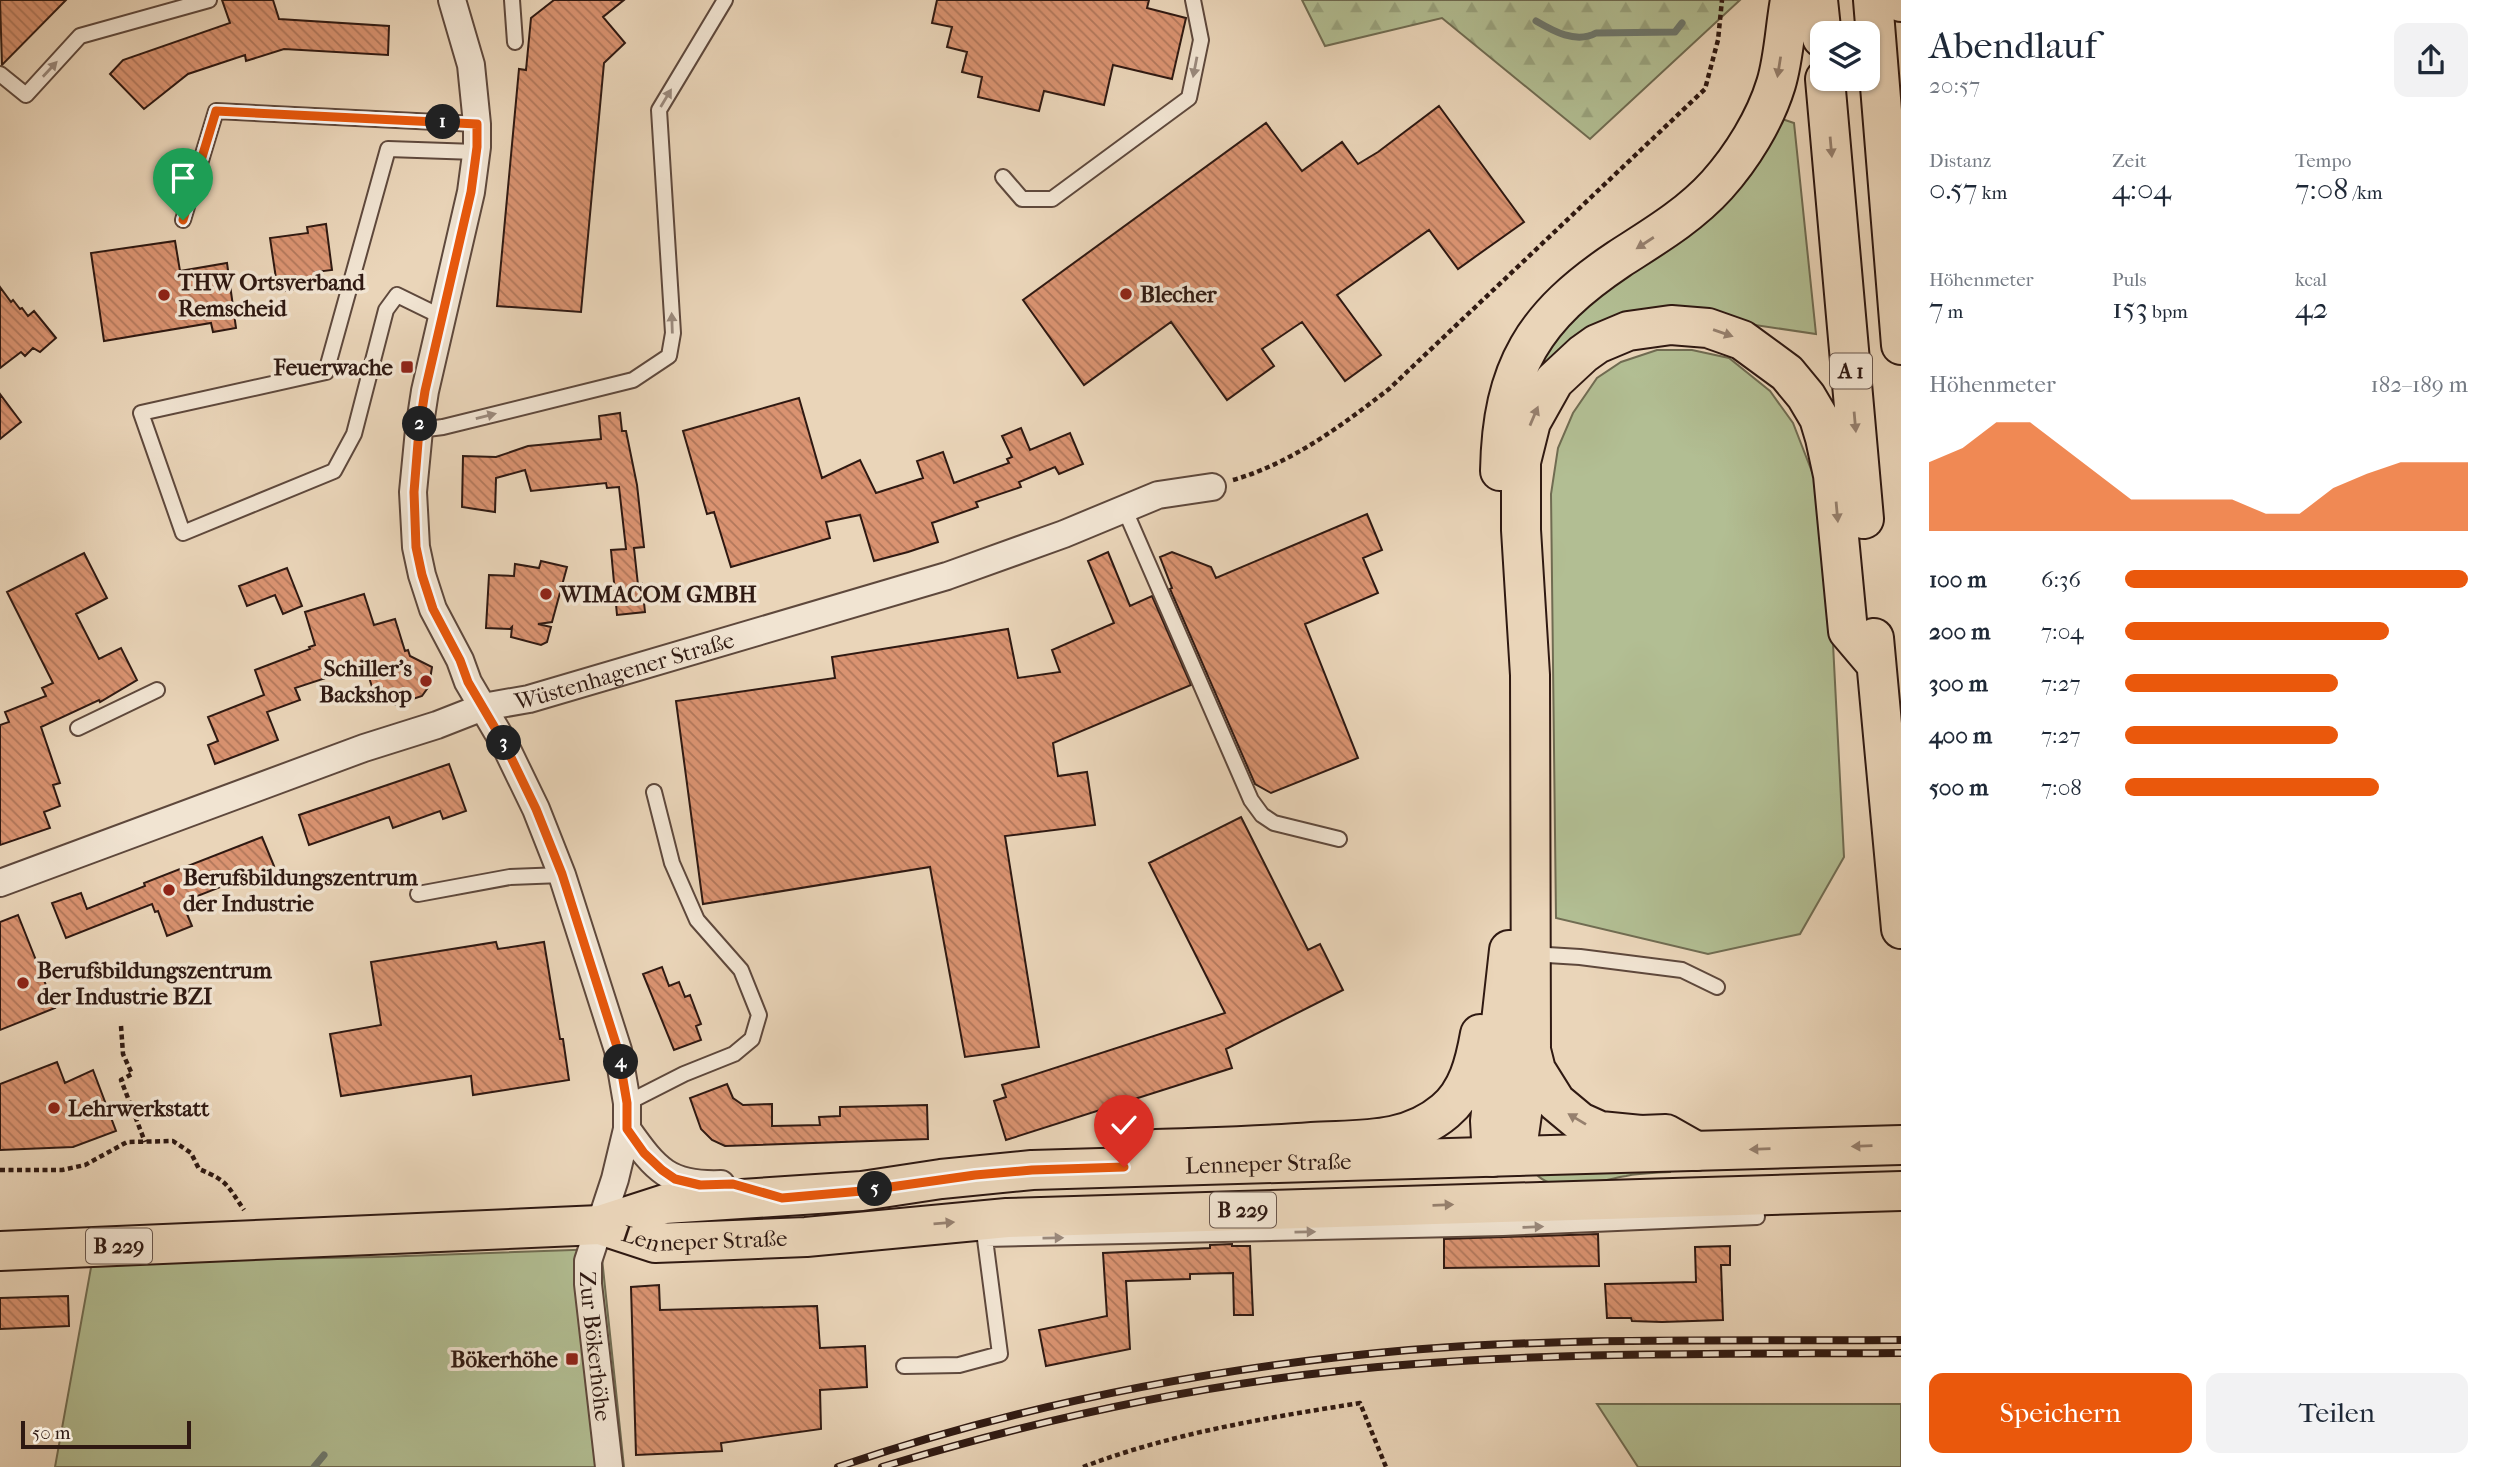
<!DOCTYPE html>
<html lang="de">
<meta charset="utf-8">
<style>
:root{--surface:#fff;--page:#f2f2f3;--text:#1f2937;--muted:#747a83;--accent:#ea580c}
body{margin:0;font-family:"IM FELL French Canon",serif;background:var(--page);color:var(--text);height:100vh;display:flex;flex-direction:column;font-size:26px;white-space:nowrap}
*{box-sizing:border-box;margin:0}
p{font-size:23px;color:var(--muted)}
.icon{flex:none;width:38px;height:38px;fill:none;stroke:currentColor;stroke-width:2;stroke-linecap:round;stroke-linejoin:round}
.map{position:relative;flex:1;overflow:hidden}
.panel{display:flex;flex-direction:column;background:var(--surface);width:595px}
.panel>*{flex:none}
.tools{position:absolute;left:1810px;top:21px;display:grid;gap:14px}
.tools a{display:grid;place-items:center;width:70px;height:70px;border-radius:14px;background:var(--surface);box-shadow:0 2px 5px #0004;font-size:35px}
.scale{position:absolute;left:21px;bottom:18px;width:170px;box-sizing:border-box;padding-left:7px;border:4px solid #2f1912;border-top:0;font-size:19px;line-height:24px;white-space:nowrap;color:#2f1912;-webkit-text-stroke:5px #f1e4d2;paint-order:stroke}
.pin{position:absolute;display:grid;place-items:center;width:60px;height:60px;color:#fff;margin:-72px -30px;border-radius:50% 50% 50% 0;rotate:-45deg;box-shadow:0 0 7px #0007}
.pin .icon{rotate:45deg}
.km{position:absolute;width:35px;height:35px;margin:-18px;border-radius:50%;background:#222;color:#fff;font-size:19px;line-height:35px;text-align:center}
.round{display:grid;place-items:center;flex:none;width:74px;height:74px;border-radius:14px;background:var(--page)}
.head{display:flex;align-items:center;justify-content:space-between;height:119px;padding:0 28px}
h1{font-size:38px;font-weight:600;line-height:52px}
.stats{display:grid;grid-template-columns:repeat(3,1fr);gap:10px;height:119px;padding:7px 28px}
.stats div{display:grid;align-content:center}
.stats b{font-size:30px;font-weight:600}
.stats small{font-size:19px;font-weight:400}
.stats p{font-size:19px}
.chart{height:196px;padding:14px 28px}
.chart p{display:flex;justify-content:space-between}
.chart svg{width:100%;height:126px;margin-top:7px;fill:var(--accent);opacity:.7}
.action{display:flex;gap:14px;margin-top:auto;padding:14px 28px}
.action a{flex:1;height:80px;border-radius:14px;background:var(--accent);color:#fff;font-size:28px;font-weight:600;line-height:80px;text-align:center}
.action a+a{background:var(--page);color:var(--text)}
ul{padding:0 28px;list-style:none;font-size:23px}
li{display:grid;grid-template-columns:112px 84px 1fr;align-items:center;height:52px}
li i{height:18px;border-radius:9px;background:var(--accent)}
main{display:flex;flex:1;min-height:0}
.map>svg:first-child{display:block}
</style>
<main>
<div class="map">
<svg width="1901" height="1467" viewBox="0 0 1901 1467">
<defs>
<pattern id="forest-firs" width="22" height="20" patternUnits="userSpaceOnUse" patternTransform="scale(1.75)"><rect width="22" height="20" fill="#b2be93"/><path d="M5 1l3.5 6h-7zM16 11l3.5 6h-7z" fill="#99a37e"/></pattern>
<pattern id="building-back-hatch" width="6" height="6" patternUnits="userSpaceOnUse" patternTransform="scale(1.75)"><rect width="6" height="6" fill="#da9371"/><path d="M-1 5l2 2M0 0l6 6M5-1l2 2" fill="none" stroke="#b1775b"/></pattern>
</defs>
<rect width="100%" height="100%" fill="#ead5b9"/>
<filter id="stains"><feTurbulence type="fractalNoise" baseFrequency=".00286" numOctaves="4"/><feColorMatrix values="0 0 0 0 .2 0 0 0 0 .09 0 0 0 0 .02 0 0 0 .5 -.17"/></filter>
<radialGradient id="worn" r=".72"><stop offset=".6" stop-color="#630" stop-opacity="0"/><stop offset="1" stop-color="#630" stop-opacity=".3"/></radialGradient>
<!-- green -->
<path fill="#b2be93" stroke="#706c52" stroke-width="2" d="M1776,117l18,6 22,211 -81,-12 -25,-9 -191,84 23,-52z
M1657,350h35l37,8 41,33 23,32 33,85 18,349 -44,77 -92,20 -152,-36 -5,-424 7,-46 15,-35 24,-35 24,-16z
M1670,1167v5c-15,1 -30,1 -44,4 -26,4 -68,21 -90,-2z
M601,1249l23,218h-569l37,-205 286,-5z
M1597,1404h304v63h-263z"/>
<!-- forest -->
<path fill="url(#forest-firs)" stroke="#706c52" stroke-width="2" d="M1302,0h438l-150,139 -148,-121 -117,28z"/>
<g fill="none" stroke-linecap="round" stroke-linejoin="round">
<!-- stream -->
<path stroke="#6e796f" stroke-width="7" d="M1536,21c17,10 40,23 60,12l79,-1 7,-9
M314,1467l10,-12"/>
</g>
<!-- building -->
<path fill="url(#building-back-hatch)" stroke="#2f1912" stroke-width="2" d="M0,0h66l-64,65z
M222,0h51l6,19 110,7 -1,29 -104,-6 -38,12 -1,-6 -57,19 -44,35 -34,-35 13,-14 107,-37z
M554,0h70l-21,17 22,26 -21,20 -23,249 -84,-6 22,-237 7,1 5,-52z
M937,0h212l-2,8 39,10 -14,61 -59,-14 -9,40 -60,-14 -5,20 -61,-14 4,-20 -20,-5 5,-20 -20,-5 5,-20 -20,-4z
M1439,106l85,116 -66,47 -29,-39 -92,65 44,60 -36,26 -43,-59 -40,27 12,17 -47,34 -56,-78 -87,63 -61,-85 243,-177 36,48 40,-29 16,22 20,-12z
M326,224l6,46 -17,2 2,15 -39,5 -8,-54 38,-5 -1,-6z
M175,241l5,30 47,-8 9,65 -23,4 -2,-9 -107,18 -13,-88z
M0,287l11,15 2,-2 7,9 2,-1 6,8 6,-5 22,27 -16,14 -7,-4 -8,8 -4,-4 -21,16z
M0,394l21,28 -21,17z
M799,398l23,80 38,-18 16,33 47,-15 -6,-17 26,-9 11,31 55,-20 -2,-4 5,-2 -10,-21 19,-8 9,22 40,-17 13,31 -24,10 -4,-7 -36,15 2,5 -45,15 2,5 -46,16 6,19 -30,10 -34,9 -14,-46 -34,7 4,16 -99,29 -17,-55 -7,2 -24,-83z
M620,413l2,18h4l11,54 7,62 -10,1 4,37 4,-1 3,28 -28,3 -6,-65 15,-1 -7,-62 -12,1 -1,-5 -75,8 -6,-21 -29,8 -1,34 -33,-5 1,-51 33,1 32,-11 73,-7 -2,-23z
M1367,514l15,36 -19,8 15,35 -73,31 53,134 -87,35 -16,-9 -85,-195 2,-1 -12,-31 12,-5 39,15 5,11z
M1108,552l22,54 22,-10 39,89 -138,58 5,33 29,-4 8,53 -90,11 34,211 -74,10 -35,-190 -227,37 -27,-203 159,-23 -3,-21 176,-28 10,49 42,-6 -8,-22 62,-27 -26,-62z
M84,553l23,45 -31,16 23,45 22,-11 16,32 -37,22 -1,-2 -58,27 19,56 -7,2 7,21 -16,6 6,16 -50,17v-120l9,-3 -4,-10 41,-16 -4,-8 11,-5 -46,-91z
M541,561l26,6 -15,55 -14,2 13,3 -4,15 -6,3 -30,-8 1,-10 -2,2 -24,-1 3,-53 25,1 1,-12 24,4z
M287,568l15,38 -19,8 -8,-19 -28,11 -8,-20z
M364,594l10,31 21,-6 10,32 3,-1 2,6 22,11 -3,19 -7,10 -27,9 -11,-4 -10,-8 -9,-28 -70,23 5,12 -33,12 11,28 -63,24 -7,-19 10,-4 -10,-24 56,-22 -9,-25 55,-21 -1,-2 6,-2 -10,-33z
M449,764l17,47 -23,8 -3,-8 -47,17 -4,-11 -80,28 -10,-30z
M1241,817l67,133 12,-6 23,46 -117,59 6,19 -226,72 -12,-39 12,-4 -4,-12 223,-72 -76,-150z
M262,837l12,29 -92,36 10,24 -25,10 -9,-25 -3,1 -3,-8 -86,34 -14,-35 29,-10 6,16 58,-23 -1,-3z
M18,915l37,93 -55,22v-108z
M496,942l2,7 46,-7 16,97h3l6,41 -96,15 -2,-19 -130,20 -11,-62 51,-9 -10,-63z
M662,967l7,19 10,-4 6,15 5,-2 11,29 -5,2 5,14 -27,10 -31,-76z
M57,1062l8,21 28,-13 23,61 -43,16 -73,3v-66z
M727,1084l6,14 10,7 29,-1v22l48,-1 -1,-8 21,-1v-9l87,-2 1,34 -203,7 -13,-6 -11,-11 -11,-31z
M1598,1234l1,32 -155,2v-29z
M1232,1244v2h18l3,69h-19l-1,-42 -43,1v5l-64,2 4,68 -84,17 -7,-36 68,-14 -4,-63 107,-5v-3z
M1730,1246v19h-9l2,55 -61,2 -30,-1 -1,-3h-24l-2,-34 91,-2 -1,-35z
M659,1285l1,25 157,-4 3,42 45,-2 2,41 -47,3 1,39 -100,14 1,8 -86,4 -5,-168z
M68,1296l1,30 -69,3v-31z"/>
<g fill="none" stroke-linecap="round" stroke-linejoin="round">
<defs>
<path id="service" d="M512,0l3,42
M0,74l26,21 54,-59 129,-36
M1003,177l19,22h30l137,-101 12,-58 -8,-40
M183,220l33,-109 261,13
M442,317l-45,-22 -11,15 -32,124 -20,37 -151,62 -42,-120 185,-41 62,-223 88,3
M419,430l24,-3 190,-47 36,-24 4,-23 -14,-223 66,-110
M1124,508l127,292 11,15 12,8 65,16
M78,728l79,-38
M418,894l92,-17 52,-2
M1531,954l49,3 102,13 35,17
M627,1103l57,-29 50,-20 18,-15 7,-24 -18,-45 -44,-50 -25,-57 -18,-71
M904,1366l55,-1 41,-11 -15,-115 518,-11 254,-11 -2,-21"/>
<g id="minor">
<path id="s1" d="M452,0l19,65 6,59v23l-6,45 -46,199 -6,39 -6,62 3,55 6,28 11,34 27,51 8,22 37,63 31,64 26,66 56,175 9,53v26l-12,50 -27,82v23l21,183"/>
<path id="s2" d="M0,883l364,-135 73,-23 46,-18 46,-8 418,-123 117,-42 94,-39 54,-8"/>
<path d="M627,1129c29,41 42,57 94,55"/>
</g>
<g id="primary">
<path id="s3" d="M600,1225l55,18 54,-2 97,-4 201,-19 894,-27"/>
<path id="s4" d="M0,1251l600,-26 65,-21 197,-13 79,-12 91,-9 869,-25"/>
</g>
<path id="motorway" d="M1818,0l4,38
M1873,0l28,345
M1900,0l1,2
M1825,79l39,440
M1500,471c2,-104 34,-155 119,-212 34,-22 70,-43 98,-74 25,-28 48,-65 59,-101 8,-26 9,-57 14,-84
M1874,638l27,291
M1531,1050l5,20 20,32 24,20 20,9 41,4 25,-1 30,17
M1156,1149c52,-2 104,-3 156,-7 47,-3 94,2 133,-31 23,-19 30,-49 35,-77
M1516,1156l15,-106 -1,-375 -9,-145v-68l10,-40 23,-41 29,-27 14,-10 31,-13 43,-6 37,3 34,12 45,33 19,23 13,22 6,20 8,37 15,156 28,33
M1492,1157l-2,-36 19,-171"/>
</defs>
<!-- service casing -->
<use href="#service" stroke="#5e483c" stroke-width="18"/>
<!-- minor casing -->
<use href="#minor" stroke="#5e483c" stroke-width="30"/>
<!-- primary casing -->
<use href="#primary" stroke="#2f1912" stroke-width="42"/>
<!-- motorway casing -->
<use href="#motorway" stroke="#2f1912" stroke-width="42"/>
<!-- path -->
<path stroke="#2f1912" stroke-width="4.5" stroke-dasharray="5 3.5" stroke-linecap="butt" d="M1233,480c59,-17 108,-54 156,-91l316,-300 13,-49 4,-40
M121,1026l2,28 9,20 -11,6 24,62
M0,1170h62l23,-5 42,-23 46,-1 18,12 8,16c29,12 28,16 45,41
M1083,1467c89,-34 183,-49 277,-64l26,64"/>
<!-- service -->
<use href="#service" stroke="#f1e4d2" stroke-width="14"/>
<!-- minor -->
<use href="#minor" stroke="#f1e4d2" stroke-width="26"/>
<!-- primary -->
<use href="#primary" stroke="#ead5b9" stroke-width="38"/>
<!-- motorway -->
<use href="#motorway" stroke="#ead5b9" stroke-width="38"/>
<defs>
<path id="rail" d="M838,1467c184,-63 378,-100 571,-117 163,-13 328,-9 492,-10
M882,1467c173,-53 352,-90 533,-103 162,-12 324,-10 486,-11"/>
</defs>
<!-- rail casing -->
<use href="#rail" stroke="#2f1912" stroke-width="8"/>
<!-- rail -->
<use href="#rail" stroke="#f1e4d2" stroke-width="5" stroke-dasharray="16" stroke-linecap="butt"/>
</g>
<!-- one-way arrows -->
<defs><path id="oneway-solid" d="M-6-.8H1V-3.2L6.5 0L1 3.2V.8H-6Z" transform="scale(1.75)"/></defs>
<g fill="#9a897c">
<use href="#oneway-solid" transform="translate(1195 67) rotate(101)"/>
<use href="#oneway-solid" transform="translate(50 69) rotate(-47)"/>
<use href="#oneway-solid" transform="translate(666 98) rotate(-59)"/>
<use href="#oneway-solid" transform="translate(672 323) rotate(-92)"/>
<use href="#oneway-solid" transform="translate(486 416) rotate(-14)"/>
<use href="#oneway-solid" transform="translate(1533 1227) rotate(-2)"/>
<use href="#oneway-solid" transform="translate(1305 1232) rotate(-1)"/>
<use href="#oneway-solid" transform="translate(1053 1238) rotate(-1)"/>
</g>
<g fill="#96806e">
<use href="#oneway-solid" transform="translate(1779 67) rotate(99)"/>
<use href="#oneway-solid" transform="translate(1831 147) rotate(85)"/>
<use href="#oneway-solid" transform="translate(1645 243) rotate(147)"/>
<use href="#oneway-solid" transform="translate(1723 333) rotate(19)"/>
<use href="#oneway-solid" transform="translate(1534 416) rotate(-67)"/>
<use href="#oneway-solid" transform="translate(1855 422) rotate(85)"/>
<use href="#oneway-solid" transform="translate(1837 512) rotate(85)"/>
<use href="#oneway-solid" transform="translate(1577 1119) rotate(-149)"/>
<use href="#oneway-solid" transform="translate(1862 1146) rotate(178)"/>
<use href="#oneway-solid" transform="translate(1760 1149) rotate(178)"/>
<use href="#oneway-solid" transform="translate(1443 1205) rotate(-2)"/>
<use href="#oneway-solid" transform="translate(944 1223) rotate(-5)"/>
</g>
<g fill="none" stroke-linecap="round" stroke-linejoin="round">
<defs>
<path id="route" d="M183,220l33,-109 261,13v23l-6,45 -46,199 -6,39 -5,62 2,55 6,28 11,34 27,51 8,22 37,63 31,64 26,65 56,176 9,53v26l17,24 18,17 13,9 25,6 33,-1 49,14 80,-7 113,-16 57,-5 92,-3"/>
</defs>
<!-- route casing -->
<use href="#route" stroke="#fff" stroke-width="14"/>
<!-- route -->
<use href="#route" stroke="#ea580c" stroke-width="9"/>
</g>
<!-- markers -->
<g fill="#8f2418" stroke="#f1e4d2" stroke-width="2.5">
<circle cx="1126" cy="294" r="7"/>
<circle cx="164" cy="295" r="7"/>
<rect x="400" y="360" width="14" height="14" rx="3.5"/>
<circle cx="546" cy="594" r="7"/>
<circle cx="426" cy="681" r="7"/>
<circle cx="169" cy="890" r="7"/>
<circle cx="23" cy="983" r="7"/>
<circle cx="54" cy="1108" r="7"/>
<rect x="565" y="1352" width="14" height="14" rx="3.5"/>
</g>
<g text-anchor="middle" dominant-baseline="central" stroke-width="7" stroke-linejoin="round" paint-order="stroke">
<!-- shield labels -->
<g fill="#f1e4d2" stroke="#69564c" stroke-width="2">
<rect x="1830" y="353.5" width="42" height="35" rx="5"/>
<rect x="1210" y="1192.5" width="66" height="35" rx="5"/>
<rect x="86" y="1228.5" width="66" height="35" rx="5"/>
</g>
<g font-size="21" font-weight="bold" fill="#2f1912">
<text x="1851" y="371">A 1</text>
<text x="1243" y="1210">B 229</text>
<text x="119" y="1246">B 229</text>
</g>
<!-- poi labels -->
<g font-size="23" font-weight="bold" fill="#2f1912" stroke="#f1e4d2" text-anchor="start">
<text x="178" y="282">THW Ortsverband<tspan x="178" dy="26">Remscheid</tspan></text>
<text x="1140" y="294">Blecher</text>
<text x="393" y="367" text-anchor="end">Feuerwache</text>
<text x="560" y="594">WIMACOM GMBH</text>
<text x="412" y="668" text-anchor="end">Schiller's<tspan x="412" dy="26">Backshop</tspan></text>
<text x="183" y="877">Berufsbildungszentrum<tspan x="183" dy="26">der Industrie</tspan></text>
<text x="37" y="970">Berufsbildungszentrum<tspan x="37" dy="26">der Industrie BZI</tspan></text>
<text x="68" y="1108">Lehrwerkstatt</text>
<text x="558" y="1359" text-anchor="end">Bökerhöhe</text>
</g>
<!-- street labels -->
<g font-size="23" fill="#2f1912" stroke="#f1e4d2">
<text stroke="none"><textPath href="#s2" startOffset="660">Wüstenhagener Straße</textPath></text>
<text stroke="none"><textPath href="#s4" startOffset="1274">Lenneper Straße</textPath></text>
<text stroke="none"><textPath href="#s3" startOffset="107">Lenneper Straße</textPath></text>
<text stroke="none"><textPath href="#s1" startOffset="1404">Zur Bökerhöhe</textPath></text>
</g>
</g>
<rect width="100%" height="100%" filter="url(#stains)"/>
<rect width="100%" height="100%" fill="url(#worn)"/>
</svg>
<div class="tools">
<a><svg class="icon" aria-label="layers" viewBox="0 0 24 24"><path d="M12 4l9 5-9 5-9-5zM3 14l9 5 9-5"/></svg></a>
</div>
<div class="scale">50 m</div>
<div class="pin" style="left:183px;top:220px;background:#1e9e55"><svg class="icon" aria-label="arrive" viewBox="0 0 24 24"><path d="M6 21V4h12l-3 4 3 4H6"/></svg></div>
<div class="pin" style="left:1124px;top:1167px;background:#d93025"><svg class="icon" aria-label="check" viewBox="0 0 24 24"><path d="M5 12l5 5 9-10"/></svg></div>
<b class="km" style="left:443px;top:122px">1</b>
<b class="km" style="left:420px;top:424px">2</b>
<b class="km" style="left:504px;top:743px">3</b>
<b class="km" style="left:621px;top:1062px">4</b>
<b class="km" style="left:875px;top:1189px">5</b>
</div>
<section class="panel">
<div class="head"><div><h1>Abendlauf</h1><p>20:57</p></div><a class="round"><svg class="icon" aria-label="share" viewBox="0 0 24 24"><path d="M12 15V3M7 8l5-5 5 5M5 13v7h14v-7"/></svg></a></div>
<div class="stats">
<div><p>Distanz</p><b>0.57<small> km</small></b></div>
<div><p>Zeit</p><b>4:04</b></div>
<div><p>Tempo</p><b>7:08<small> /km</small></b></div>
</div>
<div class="stats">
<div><p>Höhenmeter</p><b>7<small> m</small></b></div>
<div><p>Puls</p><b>153<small> bpm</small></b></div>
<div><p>kcal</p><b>42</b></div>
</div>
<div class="chart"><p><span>Höhenmeter</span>182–189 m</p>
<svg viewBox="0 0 160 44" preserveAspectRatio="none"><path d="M0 44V20L10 15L20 6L30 6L40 15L50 24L60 33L70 33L80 33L90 33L100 38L110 38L120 29L130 24L140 20L150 20L160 20V44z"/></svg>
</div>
<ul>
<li><b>100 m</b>6:36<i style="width:100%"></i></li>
<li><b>200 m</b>7:04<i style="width:77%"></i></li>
<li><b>300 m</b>7:27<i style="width:62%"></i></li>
<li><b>400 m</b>7:27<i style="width:62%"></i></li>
<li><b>500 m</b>7:08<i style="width:74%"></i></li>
</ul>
<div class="action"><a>Speichern</a><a>Teilen</a></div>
</section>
</main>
